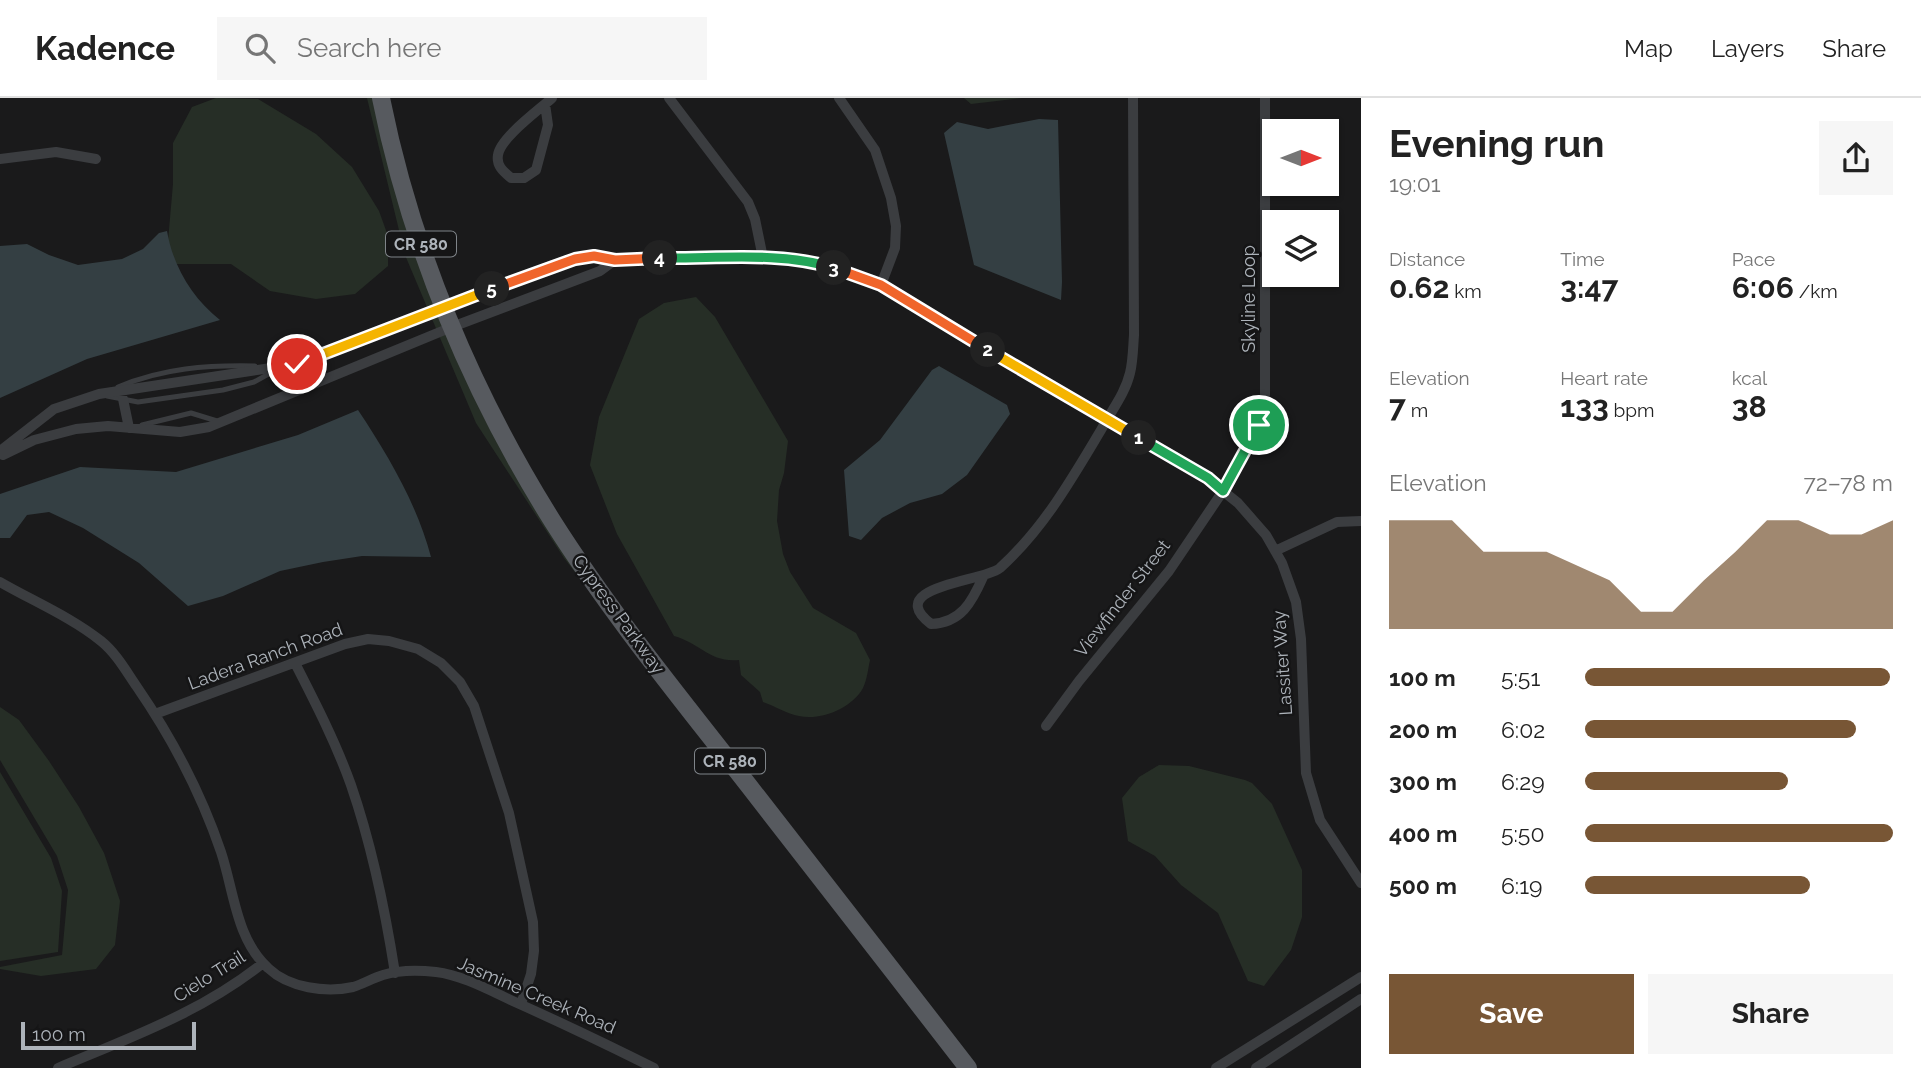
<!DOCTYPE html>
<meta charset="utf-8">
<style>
:root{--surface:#fff;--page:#f6f6f6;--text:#222;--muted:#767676;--line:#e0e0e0;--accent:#785635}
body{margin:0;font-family:Raleway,sans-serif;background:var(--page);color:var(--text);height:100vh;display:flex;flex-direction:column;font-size:26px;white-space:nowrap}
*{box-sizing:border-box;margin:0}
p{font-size:23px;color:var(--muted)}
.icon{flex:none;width:38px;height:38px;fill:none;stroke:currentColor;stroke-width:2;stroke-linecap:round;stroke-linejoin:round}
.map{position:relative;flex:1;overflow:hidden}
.side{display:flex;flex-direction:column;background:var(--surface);width:560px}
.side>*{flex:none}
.needle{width:46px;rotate:90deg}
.buttons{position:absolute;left:1262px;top:21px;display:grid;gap:14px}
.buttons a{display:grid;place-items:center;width:77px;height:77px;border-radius:0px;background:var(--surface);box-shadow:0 2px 5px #0004;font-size:35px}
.scale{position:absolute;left:21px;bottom:18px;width:175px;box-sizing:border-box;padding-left:7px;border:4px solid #adb3ba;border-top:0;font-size:19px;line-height:24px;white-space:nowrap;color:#adb3ba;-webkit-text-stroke:5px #151516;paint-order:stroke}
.pin{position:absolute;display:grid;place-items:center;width:60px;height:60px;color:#fff;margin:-30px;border:4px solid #fff;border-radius:50%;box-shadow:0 2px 7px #0007}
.km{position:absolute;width:35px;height:35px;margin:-18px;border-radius:50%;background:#222;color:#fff;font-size:19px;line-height:35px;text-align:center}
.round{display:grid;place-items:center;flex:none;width:74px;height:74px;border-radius:0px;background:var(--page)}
.summary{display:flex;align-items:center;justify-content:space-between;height:119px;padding:0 28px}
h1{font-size:38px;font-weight:700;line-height:52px}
.metrics{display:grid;grid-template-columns:repeat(3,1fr);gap:10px;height:119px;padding:7px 28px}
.metrics div{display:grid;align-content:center}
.metrics b{font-size:30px;font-weight:700}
.metrics small{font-size:19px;font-weight:400}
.metrics p{font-size:19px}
.chart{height:196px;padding:14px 28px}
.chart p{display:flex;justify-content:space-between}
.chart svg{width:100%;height:126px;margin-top:7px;fill:var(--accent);opacity:.7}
.primary-button{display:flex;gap:14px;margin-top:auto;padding:14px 28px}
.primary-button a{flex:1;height:80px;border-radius:0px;background:var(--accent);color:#fff;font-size:28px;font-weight:700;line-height:80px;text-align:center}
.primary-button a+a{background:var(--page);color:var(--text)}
ul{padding:0 28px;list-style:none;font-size:23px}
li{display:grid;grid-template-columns:112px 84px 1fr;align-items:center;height:52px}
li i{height:18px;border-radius:9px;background:var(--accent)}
header{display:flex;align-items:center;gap:42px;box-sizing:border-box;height:98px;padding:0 35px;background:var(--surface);border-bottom:2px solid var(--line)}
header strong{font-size:33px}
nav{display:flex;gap:38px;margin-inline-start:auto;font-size:24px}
.search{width:490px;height:63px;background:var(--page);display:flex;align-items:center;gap:18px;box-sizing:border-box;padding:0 24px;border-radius:0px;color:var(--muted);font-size:26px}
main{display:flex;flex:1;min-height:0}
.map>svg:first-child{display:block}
</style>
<header>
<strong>Kadence</strong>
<div class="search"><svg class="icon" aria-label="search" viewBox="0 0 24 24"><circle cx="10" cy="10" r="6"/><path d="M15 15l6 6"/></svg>Search here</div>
<nav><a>Map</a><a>Layers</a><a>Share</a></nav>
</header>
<main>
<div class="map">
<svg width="1361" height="970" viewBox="0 0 1361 970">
<rect width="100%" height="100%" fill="#1a1a1b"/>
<!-- green -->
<path fill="#262e26" d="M216,0l42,1 58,35 36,33 27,44 9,25v30l-33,28 -39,5 -46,-8 -39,-27h-56l-7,-23 5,-57v-41l19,-36z
M367,0h7l63,209 194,337 -67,-86 -88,-135 -71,-168z
M964,0h58l-51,6z
M696,199l19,20 73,124 -4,32 -5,17 -2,31 6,33 7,18 23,36 43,25 14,27c-2,9 -3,20 -7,28 -11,20 -42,33 -64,28 -12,-2 -24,-10 -36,-14l-3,-10 -19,-17 -2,-15c-29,3 -39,-17 -65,-24l-57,-102 -27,-69 9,-48 40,-98 25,-16z
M0,609l19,13 30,41 30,46 25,46 16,48 -5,44 -19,24 -55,7 -41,-7v-2l62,-12 6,-65 -11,-34 -57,-96z
M1159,667l30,1 56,14 7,3 20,21 30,66v47l-11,33 -27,36 -16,-5 -30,-68 -37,-28 -26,-29 -27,-15 -6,-43 17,-21z
M0,674l51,86 11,33 -4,61 -58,9z"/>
<!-- water -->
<path fill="#343f43" d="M1039,21l19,1 4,162 -1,18 -87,-35 -30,-132 13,-11 31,7z
M167,133c6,35 25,67 53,89l-133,39 -87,39v-152l27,-2 22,11 29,10 44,-6 21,-10 16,-16z
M939,268l68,39 3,9 -43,61 -25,19 -32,9 -28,15 -21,22 -12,-4 -5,-66 36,-30 52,-70z
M358,312c30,45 59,94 73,147l-69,-1 -39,6 -43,9 -57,25 -35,10 -49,-43 -56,-35 -34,-16 -22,3 -17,23h-10v-44l80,-27 96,5 122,-37z"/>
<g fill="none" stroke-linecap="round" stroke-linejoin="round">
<!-- lane -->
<path stroke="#3b3d40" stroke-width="5" d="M118,289c45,-19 89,-22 137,-21
M107,298l31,6 85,-12 31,-8 20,-11
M142,327l49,-12 26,8"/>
<!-- street -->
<path stroke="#3b3d40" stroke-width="10" d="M669,0l79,104 7,17 8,39
M839,0l36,52 16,48 5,28 -1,22 -14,37
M545,6l3,21 -12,45 -12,8h-13c-7,-6 -15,-12 -13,-23 2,-17 41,-45 54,-57
M0,61l56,-7 40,7
M123,301l6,29
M0,353l54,-42 45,-15 198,-30 256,-99 41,-9 21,4 36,-2h112l52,4 66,23 327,194 30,24 28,32 16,28 14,39 5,37 5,134 14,47 41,63
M3,357l31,-15 42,-11 32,-3 72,6 29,-5 243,-100 148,-56 15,-11
M1275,453l62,-29 24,-1
M983,479c-11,25 -22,46 -52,47 -49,-38 52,-42 69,-56 44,-40 71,-88 101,-138 10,-19 24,-36 29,-57 3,-12 3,-25 4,-38l-1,-237
M0,484c33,19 71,35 101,59 15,12 25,30 36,46 35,51 64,106 84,165 13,39 15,87 47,116 21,20 58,25 85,19 10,-3 20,-9 30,-12 16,-5 36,-5 53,-3 26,3 55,19 79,30 47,21 93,43 139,66
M295,565c20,39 41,80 56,122 21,61 34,124 44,188
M155,616l190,-70 23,-5 21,2 29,8 23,14 19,19 14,24 35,107 24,109 1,29 -3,23 -10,30
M1046,628l33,-45 90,-110 54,-80 36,-66 6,-30v-297
M58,970c73,-31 142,-55 205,-105
M1216,970l145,-91
M1256,970l105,-69"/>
<!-- primary -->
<path stroke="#575a5f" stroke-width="18" d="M381,0c30,150 91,295 172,424 59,93 129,178 196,264 73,93 146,188 219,282"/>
</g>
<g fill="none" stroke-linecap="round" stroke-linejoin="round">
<defs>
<path id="split-1" d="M1139,340l69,40 15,13 36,-66"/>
<path id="split-2" d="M988,252l151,88"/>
<path id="split-3" d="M834,170l47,17 107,65"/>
<path id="split-4" d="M660,160c57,1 120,-7 174,10"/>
<path id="split-5" d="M492,191l83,-30 19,-3 21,4 45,-2"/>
<path id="split-6" d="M297,266l195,-75"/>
</defs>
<!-- split-1 casing -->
<use href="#split-1" stroke="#fff" stroke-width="14"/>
<!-- split-2 casing -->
<use href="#split-2" stroke="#fff" stroke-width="14"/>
<!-- split-3 casing -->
<use href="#split-3" stroke="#fff" stroke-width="14"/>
<!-- split-4 casing -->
<use href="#split-4" stroke="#fff" stroke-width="14"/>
<!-- split-5 casing -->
<use href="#split-5" stroke="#fff" stroke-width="14"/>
<!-- split-6 casing -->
<use href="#split-6" stroke="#fff" stroke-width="14"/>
<!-- split-1 -->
<use href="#split-1" stroke="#22a559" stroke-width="9"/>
<!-- split-2 -->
<use href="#split-2" stroke="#f5b400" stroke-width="9"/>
<!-- split-3 -->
<use href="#split-3" stroke="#f0652b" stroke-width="9"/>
<!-- split-4 -->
<use href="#split-4" stroke="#22a559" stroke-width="9"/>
<!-- split-5 -->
<use href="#split-5" stroke="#f0652b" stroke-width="9"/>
<!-- split-6 -->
<use href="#split-6" stroke="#f5b400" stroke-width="9"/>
</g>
<g text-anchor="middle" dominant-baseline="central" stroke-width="5" stroke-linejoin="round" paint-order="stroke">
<!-- shield labels -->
<g fill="#151516" stroke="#7f8489" stroke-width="2">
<rect x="386" y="133.5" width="70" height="25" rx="5"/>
<rect x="695" y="650.5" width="70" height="25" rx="5"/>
</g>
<g font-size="16" font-weight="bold" fill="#adb3ba">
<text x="421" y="146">CR 580</text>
<text x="730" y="663">CR 580</text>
</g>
<!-- street labels -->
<g font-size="18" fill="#adb3ba" stroke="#151516">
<text transform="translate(1248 201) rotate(-90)">Skyline Loop</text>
<text transform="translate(1122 500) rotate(-52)">Viewfinder Street</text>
<text transform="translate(619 516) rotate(54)">Cypress Parkway</text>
<text transform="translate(265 558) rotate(-20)">Ladera Ranch Road</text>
<text transform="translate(1282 565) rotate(-94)">Lassiter Way</text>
<text transform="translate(209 878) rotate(-32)">Cielo Trail</text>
<text transform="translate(537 897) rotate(23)">Jasmine Creek Road</text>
</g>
</g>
</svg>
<div class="buttons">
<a><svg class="needle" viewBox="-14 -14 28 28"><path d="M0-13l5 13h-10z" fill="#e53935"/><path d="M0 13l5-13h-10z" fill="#767676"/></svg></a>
<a><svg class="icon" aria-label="layers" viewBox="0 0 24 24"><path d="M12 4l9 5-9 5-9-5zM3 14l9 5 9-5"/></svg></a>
</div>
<div class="scale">100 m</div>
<div class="pin" style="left:1259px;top:327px;background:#1e9e55"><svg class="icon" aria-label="arrive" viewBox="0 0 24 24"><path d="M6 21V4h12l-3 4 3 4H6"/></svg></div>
<div class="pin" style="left:297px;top:266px;background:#d93025"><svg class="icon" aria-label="check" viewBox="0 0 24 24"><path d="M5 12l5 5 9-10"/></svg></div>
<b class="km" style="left:1139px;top:340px">1</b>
<b class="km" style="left:988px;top:252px">2</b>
<b class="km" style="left:834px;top:170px">3</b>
<b class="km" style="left:660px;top:160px">4</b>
<b class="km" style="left:492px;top:191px">5</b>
</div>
<section class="side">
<div class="summary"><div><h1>Evening run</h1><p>19:01</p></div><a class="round"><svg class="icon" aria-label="share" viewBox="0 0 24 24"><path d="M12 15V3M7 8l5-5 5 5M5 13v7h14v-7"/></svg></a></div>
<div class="metrics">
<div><p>Distance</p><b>0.62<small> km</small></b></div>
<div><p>Time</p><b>3:47</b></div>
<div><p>Pace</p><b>6:06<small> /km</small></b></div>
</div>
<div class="metrics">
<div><p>Elevation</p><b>7<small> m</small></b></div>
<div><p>Heart rate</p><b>133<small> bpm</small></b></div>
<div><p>kcal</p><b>38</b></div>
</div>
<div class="chart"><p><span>Elevation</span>72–78 m</p>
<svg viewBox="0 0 160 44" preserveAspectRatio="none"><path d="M0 44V6L10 6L20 6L30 17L40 17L50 17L60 22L70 27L80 38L90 38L100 27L110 17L120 6L130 6L140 11L150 11L160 6V44z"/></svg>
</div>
<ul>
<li><b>100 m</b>5:51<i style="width:99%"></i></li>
<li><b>200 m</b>6:02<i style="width:88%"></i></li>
<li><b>300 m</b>6:29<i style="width:66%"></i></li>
<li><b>400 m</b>5:50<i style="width:100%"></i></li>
<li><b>500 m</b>6:19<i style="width:73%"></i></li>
</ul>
<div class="primary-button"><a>Save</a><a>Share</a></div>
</section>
</main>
